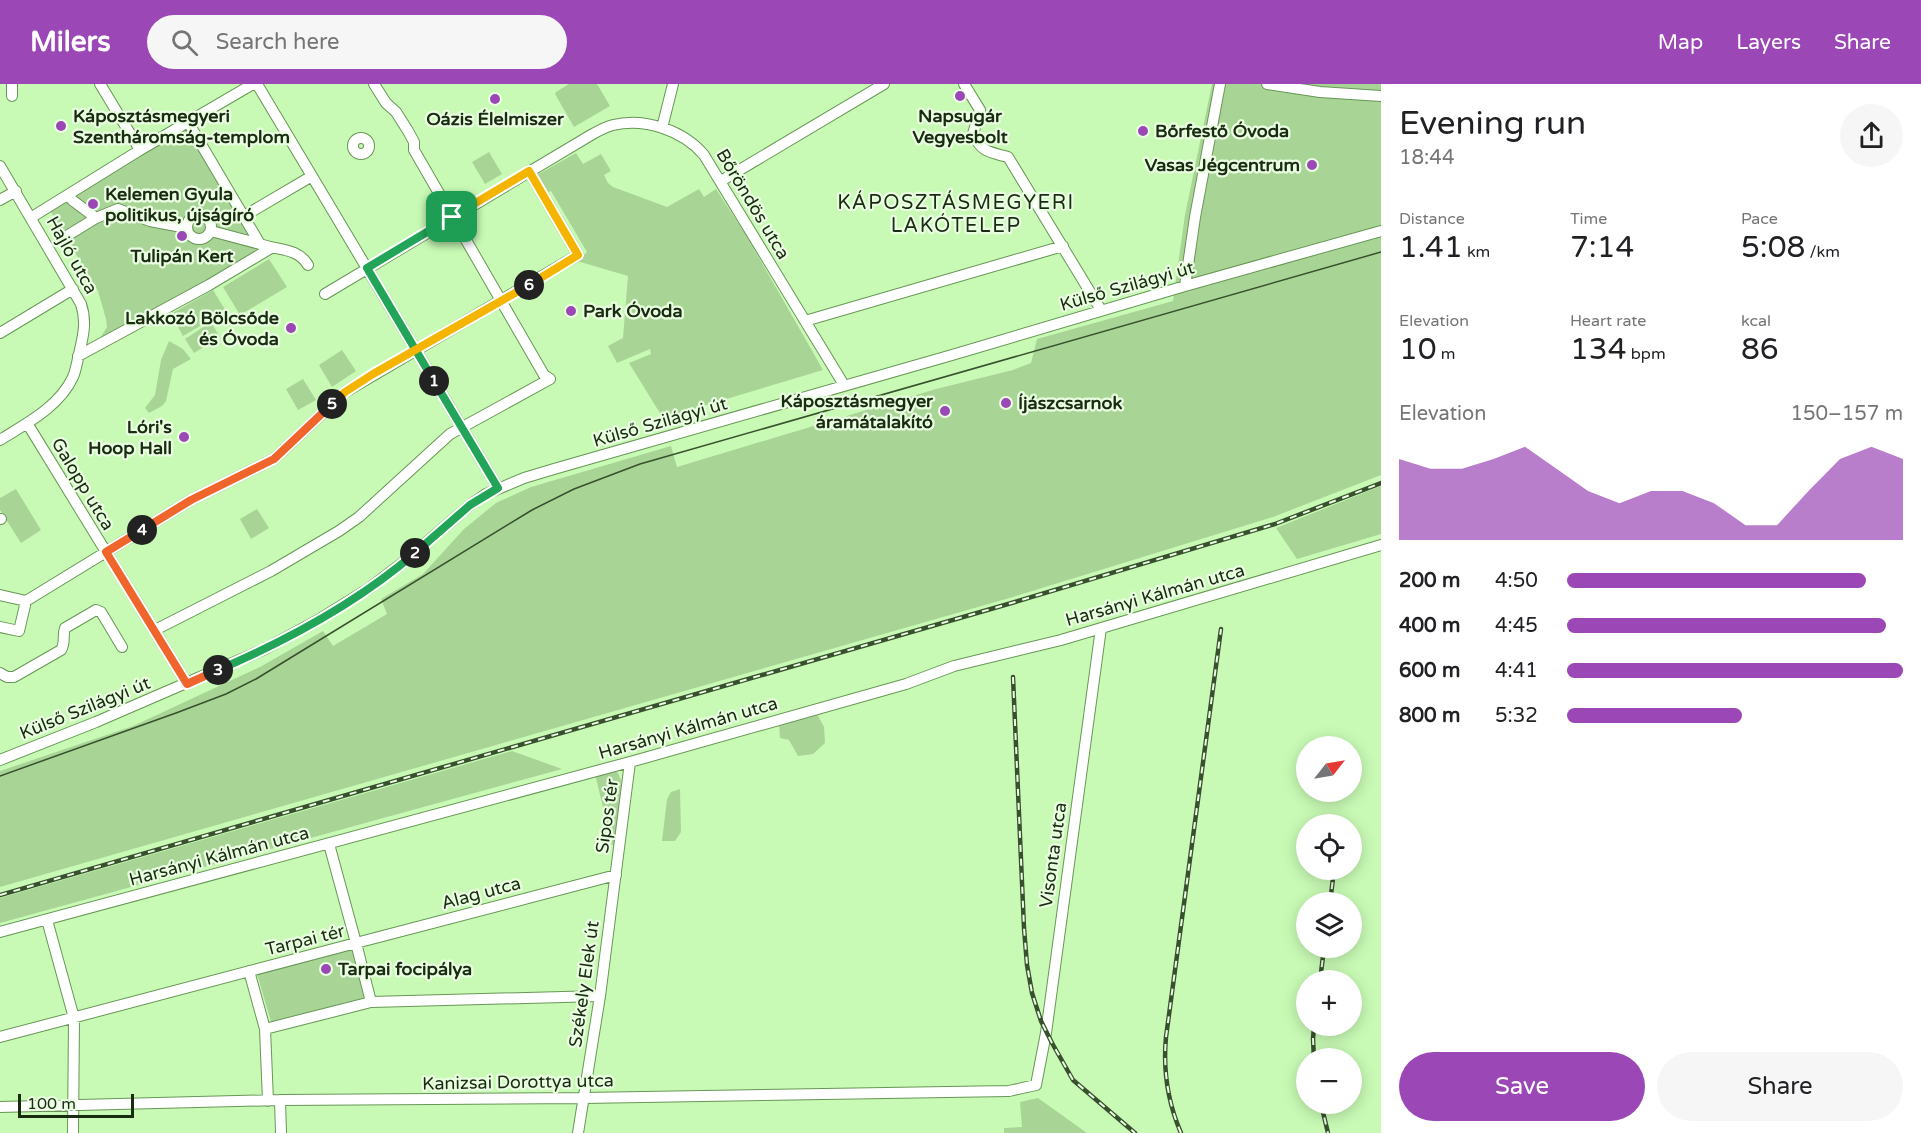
<!DOCTYPE html>
<meta charset="utf-8">
<style>
:root{--surface:#fff;--page:#f6f6f6;--text:#202124;--muted:#757577;--accent:#9b48b6}
body{margin:0;font-family:"Varela Round",sans-serif;background:var(--page);color:var(--text);height:100vh;display:flex;flex-direction:column;font-size:22px;white-space:nowrap}
*{box-sizing:border-box;margin:0}
p{font-size:20px;color:var(--muted)}
.icon{flex:none;width:33px;height:33px;fill:none;stroke:currentColor;stroke-width:2;stroke-linecap:round;stroke-linejoin:round}
.map{position:relative;flex:1;overflow:hidden}
.side{display:flex;flex-direction:column;background:var(--surface);width:540px}
.side>*{flex:none}
.needle{width:39px;rotate:59deg}
.tools{position:absolute;left:1296px;top:652px;display:grid;gap:12px}
.tools a{display:grid;place-items:center;width:66px;height:66px;border-radius:50%;background:var(--surface);box-shadow:0 3px 15px #0003;font-size:30px}
.scale{position:absolute;left:18px;bottom:15px;width:116px;box-sizing:border-box;padding-left:6px;border:3px solid #192b11;border-top:0;font-size:16px;line-height:21px;white-space:nowrap;color:#192b11;-webkit-text-stroke:4px #eafee2;paint-order:stroke}
.pin{position:absolute;display:grid;place-items:center;width:51px;height:51px;color:#fff;margin:-26px;border-radius:12px;box-shadow:0 3px 9px #0006}
.km{position:absolute;width:30px;height:30px;margin:-15px;border-radius:50%;background:#222;color:#fff;font-size:16px;line-height:30px;text-align:center}
.round{display:grid;place-items:center;flex:none;width:63px;height:63px;border-radius:32px;background:var(--page)}
.summary{display:flex;align-items:center;justify-content:space-between;height:102px;padding:0 18px}
h1{font-size:33px;font-weight:600;line-height:45px}
.stats{display:grid;grid-template-columns:repeat(3,1fr);gap:9px;height:102px;padding:6px 18px}
.stats div{display:grid;align-content:center}
.stats b{font-size:30px;font-weight:600}
.stats small{font-size:16px;font-weight:400}
.stats p{font-size:16px}
.chart{height:168px;padding:12px 18px}
.chart p{display:flex;justify-content:space-between}
.chart svg{width:100%;height:108px;margin-top:6px;fill:var(--accent);opacity:.7}
.cta{display:flex;gap:12px;margin-top:auto;padding:12px 18px}
.cta a{flex:1;height:69px;border-radius:36px;background:var(--accent);color:#fff;font-size:24px;font-weight:600;line-height:69px;text-align:center}
.cta a+a{background:var(--page);color:var(--text)}
ul{padding:0 18px;list-style:none;font-size:20px}
li{display:grid;grid-template-columns:96px 72px 1fr;align-items:center;height:45px}
li i{height:15px;border-radius:8px;background:var(--accent)}
header{display:flex;align-items:center;gap:36px;box-sizing:border-box;height:84px;padding:0 30px;background:var(--accent);color:#fff}
header strong{font-size:28px}
nav{display:flex;gap:33px;margin-inline-start:auto;font-size:21px}
.search{width:420px;height:54px;background:var(--page);display:flex;align-items:center;gap:15px;box-sizing:border-box;padding:0 21px;border-radius:33px;color:var(--muted);font-size:22px}
main{display:flex;flex:1;min-height:0}
.map>svg:first-child{display:block}
</style>
<header>
<strong>Milers</strong>
<div class="search"><svg class="icon" aria-label="search" viewBox="0 0 24 24"><circle cx="10" cy="10" r="6"/><path d="M15 15l6 6"/></svg>Search here</div>
<nav><a>Map</a><a>Layers</a><a>Share</a></nav>
</header>
<main>
<div class="map">
<svg width="1381" height="1049" viewBox="0 0 1381 1049">
<rect width="100%" height="100%" fill="#c8fab5"/>
<!-- green -->
<path fill="#a8d596" d="M569,0h28l13,22 -36,21 -19,-33 1,-2z
M1212,0h169v391l-108,42 -260,80 -1013,290v-116l133,-45 127,-59 63,-36 10,15 54,-32 -6,-15 42,-25 41,-45 32,-26 35,-16 140,-41 6,21 259,-78 77,-19 18,-7 6,-24 136,-38 12,-86z
M188,38l72,121 11,5 -177,100 13,-21 -1,-8 -8,-28 -50,-84z
M489,68l13,22 -17,10 -13,-22z
M576,69l7,11 18,-10 10,17 -7,4 4,8 5,4 54,20 32,-18 5,8 12,-8 30,46 77,135 -160,48 -34,-55 22,-9 -1,-5 -33,14 -9,-17 15,-8 5,-62 -51,-15 10,-9 -36,-61 -6,3 -10,-18z
M269,175l18,28 -47,28 -17,-28z
M213,206l13,21 -43,25 -12,-22z
M211,238l9,15 -26,16 -9,-14z
M169,257l14,8 8,10 -18,10 -7,32 -4,5 -13,7 -4,-5 10,-13 6,-35z
M342,266l14,21 -24,16 -13,-22z
M303,295l13,21 -18,10 -12,-21z
M1381,402v48l-84,25 -21,-31z
M16,405l25,41 -20,13 -21,-33v-12z
M257,425l12,19 -18,11 -11,-20z
M816,628l8,15 1,16 -12,11 -15,2 -9,-16 -9,-2 -1,-15z
M512,667l50,18 -562,154v-25z
M613,685l5,4 3,7 -4,65h-5l-17,-71z
M680,705l1,43 -6,9h-13l5,-42 4,-7z
M353,862l15,52 -96,27 -15,-51z
M1038,1014l49,35h-83v-5l18,-1 -2,-25z"/>
<g fill="none" stroke-linecap="round" stroke-linejoin="round">
<defs>
<path id="minor" d="M100,0l40,66
M257,0l241,404
M964,0l16,26 -7,24c9,19 17,18 35,23l93,153
M1267,0l53,8 61,4
M12,12v-12
M188,38l72,122c18,7 37,3 48,21
M662,44l11,-44
M353 62a8 8 0 1 1 16 0a8 8 0 1 1-16 0Z
M0,82l81,138c6,18 2,33 -2,50 -2,8 -3,16 -6,23 -14,30 -46,46 -73,63
M721,97l163,-97
M69,111l3,5 24,18
M0,116l16,-9
M187 143a12 12 0 1 1 24 0a12 12 0 1 1-24 0Z
M244,132l68,-40
M32,133l108,-67 113,-66
M211,147l49,13
M65,153l31,-19 22,-9 32,12 37,7
M1185,202l10,-69 25,-133
M325,210l266,-159c7,-4 14,-8 22,-10 32,-8 71,6 91,30l140,230
M805,237l258,-75
M0,249l73,-44
M78,272l131,-71 62,-37
M27,339l160,261
M0,435h1
M0,511l26,6 -7,30 -19,-4
M26,517l165,-101 83,-41 71,-67 233,-137 -49,-84
M155,546l116,-59 68,-40 20,-14 91,-83 100,-55 -6,-4 -130,-225v-8l-6,-11 -12,-19 -10,-9 -12,-19
M0,589l7,4h7l47,-27c5,-8 1,-14 4,-22l31,-18 5,2 21,35
M0,676l96,-38 169,-73 53,-29 50,-31 37,-28 65,-56 16,-11 38,-16 30,-9 398,-114 233,-69 196,-55
M329,760l27,99 260,-68
M47,836l27,98 -1,115
M0,848l630,-170 276,-78 48,-18 107,-26 320,-95
M371,918l229,-6
M265,945l3,72
M0,953l356,-94 15,59 -106,27 -16,-58
M280,1016l1,33
M0,1023l280,-7 303,-2 426,-7 27,-6 10,-52 55,-405
M578,1049l22,-137 30,-234"/>
</defs>
<!-- minor casing -->
<use href="#minor" stroke="#689656" stroke-width="12"/>
<!-- minor -->
<use href="#minor" stroke="#fff" stroke-width="10"/>
<!-- tram -->
<path stroke="#38502e" stroke-width="1.5" d="M0,692l176,-63 50,-19 30,-15 276,-169 42,-21 66,-25 741,-212"/>
<defs>
<path id="rail" d="M1013,593l11,251 3,37 5,28 9,28 11,22 21,37 62,53
M1339,741l1,-5
M0,811l1015,-293 260,-78 106,-41
M1330,819l4,-33
M1320,897l4,-33
M1314,975l-1,-20 1,-13
M1321,1020l7,29
M1181,1049c-13,-30 -18,-64 -15,-96l55,-408"/>
</defs>
<!-- rail casing -->
<use href="#rail" stroke="#38502e" stroke-width="4.5"/>
<!-- rail -->
<use href="#rail" stroke="#eafee2" stroke-width="2" stroke-dasharray="7" stroke-linecap="butt"/>
</g>
<g fill="none" stroke-linecap="round" stroke-linejoin="round">
<defs>
<path id="split-1" d="M434,297l-67,-113 85,-51"/>
<path id="split-2" d="M415,469l55,-48 28,-17 -64,-107"/>
<path id="split-3" d="M218,586c70,-30 139,-67 197,-117"/>
<path id="split-4" d="M142,446l-36,22 81,132 31,-14"/>
<path id="split-5" d="M142,446l49,-30 83,-41 58,-55"/>
<path id="split-6" d="M332,320l13,-12 28,-18 156,-89"/>
<path id="split-7" d="M452,133l77,-46 49,84 -49,30"/>
</defs>
<!-- split-1 casing -->
<use href="#split-1" stroke="#fff" stroke-width="12"/>
<!-- split-2 casing -->
<use href="#split-2" stroke="#fff" stroke-width="12"/>
<!-- split-3 casing -->
<use href="#split-3" stroke="#fff" stroke-width="12"/>
<!-- split-4 casing -->
<use href="#split-4" stroke="#fff" stroke-width="12"/>
<!-- split-5 casing -->
<use href="#split-5" stroke="#fff" stroke-width="12"/>
<!-- split-6 casing -->
<use href="#split-6" stroke="#fff" stroke-width="12"/>
<!-- split-7 casing -->
<use href="#split-7" stroke="#fff" stroke-width="12"/>
<!-- split-1 -->
<use href="#split-1" stroke="#22a559" stroke-width="8"/>
<!-- split-2 -->
<use href="#split-2" stroke="#22a559" stroke-width="8"/>
<!-- split-3 -->
<use href="#split-3" stroke="#22a559" stroke-width="8"/>
<!-- split-4 -->
<use href="#split-4" stroke="#f0652b" stroke-width="8"/>
<!-- split-5 -->
<use href="#split-5" stroke="#f0652b" stroke-width="8"/>
<!-- split-6 -->
<use href="#split-6" stroke="#f5b400" stroke-width="8"/>
<!-- split-7 -->
<use href="#split-7" stroke="#f5b400" stroke-width="8"/>
</g>
<!-- markers -->
<g fill="#9b48b6" stroke="#eafee2" stroke-width="2">
<circle cx="960" cy="12" r="6"/>
<circle cx="495" cy="15" r="6"/>
<circle cx="61" cy="42" r="6"/>
<circle cx="1143" cy="47" r="6"/>
<circle cx="1312" cy="81" r="6"/>
<circle cx="93" cy="120" r="6"/>
<circle cx="182" cy="152" r="6"/>
<circle cx="571" cy="227" r="6"/>
<circle cx="291" cy="244" r="6"/>
<circle cx="1006" cy="319" r="6"/>
<circle cx="945" cy="327" r="6"/>
<circle cx="184" cy="353" r="6"/>
<circle cx="326" cy="885" r="6"/>
</g>
<g text-anchor="middle" dominant-baseline="central" stroke-width="4.5" stroke-linejoin="round" paint-order="stroke">
<!-- poi labels -->
<g font-size="18" font-weight="bold" fill="#192b11" stroke="#eafee2" text-anchor="start">
<text x="73" y="32">Káposztásmegyeri<tspan x="73" dy="21">Szentháromság-templom</tspan></text>
<text x="960" y="32" text-anchor="middle">Napsugár<tspan x="960" dy="21">Vegyesbolt</tspan></text>
<text x="495" y="35" text-anchor="middle">Oázis Élelmiszer</text>
<text x="1155" y="47">Bőrfestő Óvoda</text>
<text x="1300" y="81" text-anchor="end">Vasas Jégcentrum</text>
<text x="105" y="110">Kelemen Gyula<tspan x="105" dy="21">politikus, újságíró</tspan></text>
<text x="182" y="172" text-anchor="middle">Tulipán Kert</text>
<text x="583" y="227">Park Óvoda</text>
<text x="279" y="234" text-anchor="end">Lakkozó Bölcsőde<tspan x="279" dy="21">és Óvoda</tspan></text>
<text x="933" y="317" text-anchor="end">Káposztásmegyer<tspan x="933" dy="21">áramátalakító</tspan></text>
<text x="1018" y="319">Íjászcsarnok</text>
<text x="172" y="343" text-anchor="end">Lóri's<tspan x="172" dy="21">Hoop Hall</tspan></text>
<text x="338" y="885">Tarpai focipálya</text>
</g>
<!-- street labels -->
<g font-size="18" fill="#192b11" stroke="#eafee2">
<text transform="translate(753 120) rotate(59)">Bőröndös utca</text>
<text transform="translate(72 171) rotate(61)">Hajló utca</text>
<text transform="translate(1127 202) rotate(-16)">Külső Szilágyi út</text>
<text transform="translate(660 338) rotate(-16)">Külső Szilágyi út</text>
<text transform="translate(83 400) rotate(59)">Galopp utca</text>
<text transform="translate(1155 511) rotate(-16)">Harsányi Kálmán utca</text>
<text transform="translate(85 624) rotate(-22)">Külső Szilágyi út</text>
<text transform="translate(688 644) rotate(-16)">Harsányi Kálmán utca</text>
<text transform="translate(607 732) rotate(-82)">Sipos tér</text>
<text transform="translate(1053 771) rotate(-82)">Visonta utca</text>
<text transform="translate(219 772) rotate(-15)">Harsányi Kálmán utca</text>
<text transform="translate(481 809) rotate(-15)">Alag utca</text>
<text transform="translate(305 856) rotate(-14)">Tarpai tér</text>
<text transform="translate(584 900) rotate(-82)">Székely Elek út</text>
<text transform="translate(518 998) rotate(-1)">Kanizsai Dorottya utca</text>
</g>
<!-- neighbourhood labels -->
<g font-size="20" letter-spacing="1.5" fill="#192b11" stroke="#eafee2">
<text x="956" y="119">KÁPOSZTÁSMEGYERI<tspan x="956" dy="23">LAKÓTELEP</tspan></text>
</g>
</g>
</svg>
<div class="tools">
<a><svg class="needle" viewBox="-14 -14 28 28"><path d="M0-13l5 13h-10z" fill="#e53935"/><path d="M0 13l5-13h-10z" fill="#757577"/></svg></a>
<a><svg class="icon" aria-label="locate" viewBox="0 0 24 24"><circle cx="12" cy="12" r="6"/><path d="M12 2v4M12 18v4M2 12h4M18 12h4"/></svg></a>
<a><svg class="icon" aria-label="layers" viewBox="0 0 24 24"><path d="M12 4l9 5-9 5-9-5zM3 14l9 5 9-5"/></svg></a>
<a>+</a>
<a>−</a>
</div>
<div class="scale">100 m</div>
<div class="pin" style="left:452px;top:133px;background:#1e9e55"><svg class="icon" aria-label="arrive" viewBox="0 0 24 24"><path d="M6 21V4h12l-3 4 3 4H6"/></svg></div>
<b class="km" style="left:434px;top:297px">1</b>
<b class="km" style="left:415px;top:469px">2</b>
<b class="km" style="left:218px;top:586px">3</b>
<b class="km" style="left:142px;top:446px">4</b>
<b class="km" style="left:332px;top:320px">5</b>
<b class="km" style="left:529px;top:201px">6</b>
</div>
<section class="side">
<div class="summary"><div><h1>Evening run</h1><p>18:44</p></div><a class="round"><svg class="icon" aria-label="share" viewBox="0 0 24 24"><path d="M12 15V3M7 8l5-5 5 5M5 13v7h14v-7"/></svg></a></div>
<div class="stats">
<div><p>Distance</p><b>1.41<small> km</small></b></div>
<div><p>Time</p><b>7:14</b></div>
<div><p>Pace</p><b>5:08<small> /km</small></b></div>
</div>
<div class="stats">
<div><p>Elevation</p><b>10<small> m</small></b></div>
<div><p>Heart rate</p><b>134<small> bpm</small></b></div>
<div><p>kcal</p><b>86</b></div>
</div>
<div class="chart"><p><span>Elevation</span>150–157 m</p>
<svg viewBox="0 0 160 44" preserveAspectRatio="none"><path d="M0 44V11L10 15L20 15L30 11L40 6L50 15L60 24L70 29L80 24L90 24L100 29L110 38L120 38L130 24L140 11L150 6L160 11V44z"/></svg>
</div>
<ul>
<li><b>200 m</b>4:50<i style="width:89%"></i></li>
<li><b>400 m</b>4:45<i style="width:95%"></i></li>
<li><b>600 m</b>4:41<i style="width:100%"></i></li>
<li><b>800 m</b>5:32<i style="width:52%"></i></li>
</ul>
<div class="cta"><a>Save</a><a>Share</a></div>
</section>
</main>
